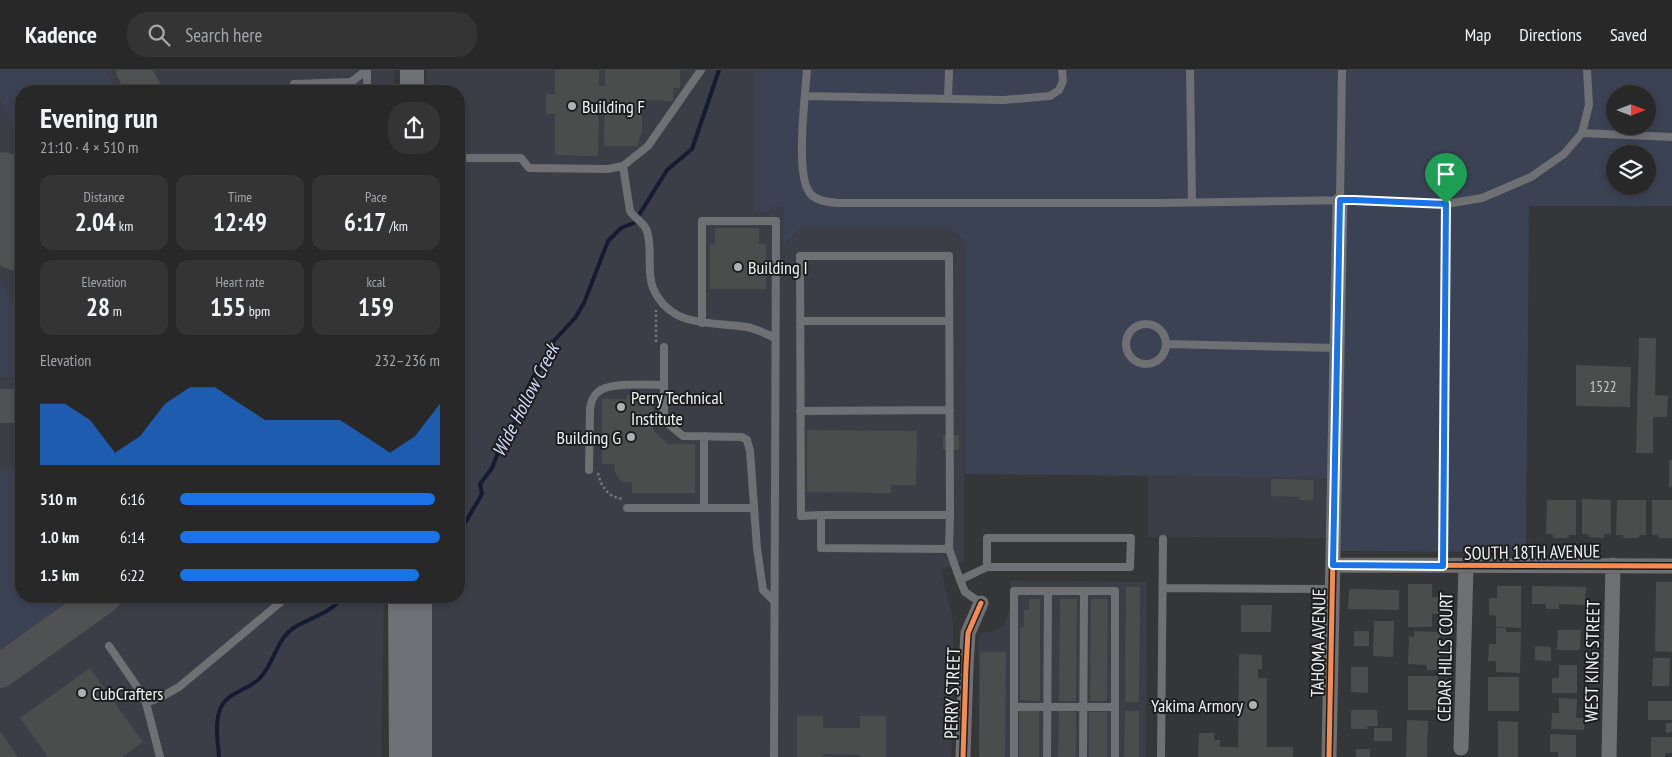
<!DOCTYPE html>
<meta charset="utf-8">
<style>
:root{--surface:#282829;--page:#343435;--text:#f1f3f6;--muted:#a5a6a8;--line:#444446;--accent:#1a73e8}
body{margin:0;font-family:"PT Sans Narrow",sans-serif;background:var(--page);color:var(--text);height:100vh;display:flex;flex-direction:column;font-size:19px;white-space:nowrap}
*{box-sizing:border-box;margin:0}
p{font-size:16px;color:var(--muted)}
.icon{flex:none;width:28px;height:28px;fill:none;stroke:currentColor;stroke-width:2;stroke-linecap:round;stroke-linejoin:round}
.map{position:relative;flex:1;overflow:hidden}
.side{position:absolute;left:15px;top:15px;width:450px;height:518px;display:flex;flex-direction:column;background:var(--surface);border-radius:20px;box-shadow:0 2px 8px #0003,0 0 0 1px var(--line)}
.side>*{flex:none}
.needle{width:32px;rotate:90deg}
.fabs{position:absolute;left:1606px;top:15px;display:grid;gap:10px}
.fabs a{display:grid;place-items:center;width:50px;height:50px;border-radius:50%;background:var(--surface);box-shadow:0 2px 8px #0003,0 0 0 1px var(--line);font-size:25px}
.pin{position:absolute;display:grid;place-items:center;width:42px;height:42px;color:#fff;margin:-51px -21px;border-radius:50% 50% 50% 0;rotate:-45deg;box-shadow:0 0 5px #0007}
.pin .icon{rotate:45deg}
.round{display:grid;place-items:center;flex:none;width:52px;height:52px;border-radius:20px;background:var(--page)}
.overview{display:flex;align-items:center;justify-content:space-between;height:85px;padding:0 25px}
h1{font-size:28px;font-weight:700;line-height:38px}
.metrics{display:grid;grid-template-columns:repeat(3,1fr);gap:8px;height:85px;padding:5px 25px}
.metrics div{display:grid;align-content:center;border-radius:12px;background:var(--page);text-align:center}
.metrics b{font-size:25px;font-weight:700}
.metrics small{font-size:14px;font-weight:400}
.metrics p{font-size:14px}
.chart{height:140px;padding:10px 25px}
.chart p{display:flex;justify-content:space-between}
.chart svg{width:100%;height:90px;margin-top:5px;fill:var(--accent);opacity:.7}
ul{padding:0 25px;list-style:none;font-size:16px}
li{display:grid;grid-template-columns:80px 60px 1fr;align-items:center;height:38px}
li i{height:12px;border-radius:6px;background:var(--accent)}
header{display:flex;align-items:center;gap:30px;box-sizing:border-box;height:70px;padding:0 25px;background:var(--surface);border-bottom:1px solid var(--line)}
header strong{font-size:24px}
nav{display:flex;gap:28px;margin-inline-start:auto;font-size:18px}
.search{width:350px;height:45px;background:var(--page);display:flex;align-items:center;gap:12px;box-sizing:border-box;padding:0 18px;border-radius:20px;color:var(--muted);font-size:19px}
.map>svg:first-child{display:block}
</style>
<header>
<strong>Kadence</strong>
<div class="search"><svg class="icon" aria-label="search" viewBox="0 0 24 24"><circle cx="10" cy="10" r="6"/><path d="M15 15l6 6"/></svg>Search here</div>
<nav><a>Map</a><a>Directions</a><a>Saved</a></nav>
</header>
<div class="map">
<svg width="1672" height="687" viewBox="0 0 1672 687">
<rect width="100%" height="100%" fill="#353637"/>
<!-- built -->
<path fill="#3b3e46" d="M0,0h394v21h-373v505h363l-3,161h-381z
M427,0h328v141h16v-5h13l1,38 17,-18h146l17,17 -1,319 -23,7 12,52v83l-2,53h-523l-2,-161h33v-505h-32z
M1148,406l178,1v61l-178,-1z
M1011,511l136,1 -1,175h-167l-1,-117 2,-7 14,-2 10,-6 7,-20z"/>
<!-- green -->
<path fill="#3b4254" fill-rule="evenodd" d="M0,0h105l12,21h-96v45l-21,-36z
M755,0h917v136h-143l-3,346 -185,-1 1,-73 -377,-4v-232l-17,-16h-146l-18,19v-39h-13v5h-16zM1615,24h33v32h-33zM1615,84h33v32h-33z
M0,212l21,36v59h-21z
M0,400h21v126h53l-74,53z"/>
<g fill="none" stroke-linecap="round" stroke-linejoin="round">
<!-- stream -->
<path stroke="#141b33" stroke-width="4" d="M459,463l23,-39 -2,-10 12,-16 7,-18 12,-17 14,-39 8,-17 13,-17 5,-16 24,-26 9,-15 24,-62 13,-13 13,-5 33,-53 25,-21 27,-79
M219,687c-1,-16 -5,-34 2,-50 7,-15 28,-17 39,-29 15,-16 16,-39 35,-51 16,-10 37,-14 48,-31"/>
<!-- taxiway -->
<path stroke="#505152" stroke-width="34" d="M133,0l12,21
M0,336h21
M0,601l105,-75"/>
<!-- runway -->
<path stroke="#505152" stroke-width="82" d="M0,123l21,37"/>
</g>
<!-- building -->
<path fill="#4b4c4c" d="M555,0h44v16h6v-16h75v18h-7v13l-31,-1v32l-5,14h-33l1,-48h-6l-1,58 -43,-1v-41h-9v-20h9z
M715,158h44v16h7v45h-56v-45h5z
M1639,268h17l-1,57 13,1 -1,21h-14v36h-17z
M1576,295l55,2 -1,40 -54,-1z
M627,325h26v35l15,14h27v49h-63v-10l-9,-1 -4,-3 -5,-9 1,-6h-13v-65h25z
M807,360l110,1 -1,54h-25v8l-84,-1z
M943,365h16v15h-16z
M1669,390h3v27h-3z
M1271,409l43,1 -1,20h-14l1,-3 -29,-1z
M1582,429l29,1v34h-7v4l-16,-1 1,-3h-7z
M1547,430h29v35h-7v3h-16v-4h-7z
M1617,430h29v35h-7v3h-16v-3h-7z
M1652,430h20v38h-13v-3h-7z
M1656,512h16v70l-17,-1z
M1408,514h24v13h8v17h-8v13h-24z
M1497,516h24v42l-25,-1v-11l-7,-1v-17h8z
M1532,516l54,1 -1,18 -26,-1v5h-13v-5h-14z
M1126,517h14l-1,115h-14z
M1349,519l50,1v20l-51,-1z
M1029,529h11v102l-20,-1v-73h4v-17h5z
M1060,529h17l-1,102h-17z
M1091,529h17l-1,102h-17z
M1241,535h31l-1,27h-30z
M1374,551h20l-1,36 -20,-1z
M1496,558h10v4h15l-1,41 -24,-1v-11h-8l1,-17h7z
M1558,560h23l-1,20h-23z
M1354,561h15v15h-15z
M1414,561l26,1v38h-13v-5l-19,-1 1,-28 5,1z
M1535,576l16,1v14l-16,-1z
M980,582h26l-1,105h-26z
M1239,584l23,1v14h-4v9h9v69h26v10h-95l1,-24h15v7h6v7h18z
M1653,588h17l-1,28h-17z
M1559,595h18v28h-25v-15h7z
M1351,597h17v26l-17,-1z
M90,598l53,74 -21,15h-74l-28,-39z
M1408,606h30v34h-30z
M1488,607h31v34h-31z
M1559,628l18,1 -1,19h9l-1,12 -33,-1 1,-16h7z
M1648,631h24v19h-24z
M1351,640h26l1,16h-11v3h-16z
M1019,641h20v46h-20z
M1059,641l17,1v45h-18z
M1125,641h14v46h-15z
M1089,642h18v45h-18z
M797,646h26v12h37v-12h26v41h-26v-2l-37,-1v3h-26z
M1407,650l21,1 -1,36h-21z
M1498,651l20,1v35h-20z
M1666,653h6v9l-6,1z
M1374,658h18v13h-18z
M0,661l18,26h-18z
M1550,664l26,1v22h-18v-5h-8z
M1651,667h21v16h-7v4h-14z
M1356,679h14v8h-14z"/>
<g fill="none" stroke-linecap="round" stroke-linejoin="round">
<!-- path -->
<path stroke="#737477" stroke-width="2.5" stroke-dasharray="2.5 2.5" stroke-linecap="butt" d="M656,272v-32
M598,403c3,14 10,24 25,26"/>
<!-- lane -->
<path stroke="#6e7073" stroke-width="8" d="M807,0c-2,27 -11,99 1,120 5,11 20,12 31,13h322l193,-3 92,4 36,-6 49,-21 33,-23 18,-21 7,-28 -2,-35
M1190,0l2,132
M294,14l57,-2 16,-12
M367,21v-21
M805,26l198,4 47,-4 9,-6 4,-9 -1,-11
M948,29l1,-29
M1582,63l90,4
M459,88h62l8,10 79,1 15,-3 25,-20 53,-76
M623,96l7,45c5,8 14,11 17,20 6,18 -1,39 6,57 18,41 58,33 94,39 10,2 19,7 28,11
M1340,130l2,-130
M800,251h149
M702,253v-102h74l-2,536
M1126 274a20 20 0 1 1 40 0a20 20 0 1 1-40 0Z
M1166,274l171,4
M664,277v67l3,9 16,13 59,1 5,3 3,11 7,97 6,42 11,11
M800,341l150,-1
M704,366v72
M589,400l1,-61c1,-6 2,-12 8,-17 11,-10 50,-7 66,-7
M627,438h127
M821,445l-20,1 -1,-260h149l1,259
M949,479l1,-34h-129v33l128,1 11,31 5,12 16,11
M1443,496l3,-362
M960,510l27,-13h143l1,-29h-144v29
M1163,518l169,1
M109,576l33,48 4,9 14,54
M146,633l17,-7 16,-9 109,-91
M1014,637h101
M1014,687v-166h101v166
M1047,687l1,-166
M1083,687l1,-166
M1161,687l2,-218"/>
<!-- street -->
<path stroke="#6e7073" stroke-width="15" d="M1333,495l339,1
M1461,678l5,-181
M963,687l3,-90 2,-34 13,-30
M1329,687l11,-557
M1609,687l4,-192"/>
<!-- primary -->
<path stroke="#6e7175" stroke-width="24" d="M412,0v21
M400,526l1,161
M420,687v-161"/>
<defs>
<path id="cycleway" d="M1333,495l339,1
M963,687l3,-90 2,-34 13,-30
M1329,687l11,-557"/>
</defs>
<!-- cycleway casing -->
<use href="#cycleway" stroke="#1d1d1e" stroke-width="8"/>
<!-- cycleway -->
<use href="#cycleway" stroke="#f68b52" stroke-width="5"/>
</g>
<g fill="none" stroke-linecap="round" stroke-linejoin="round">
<defs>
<path id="route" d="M1340,130h14l92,4 -3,362 -110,-1z"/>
</defs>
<!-- route casing -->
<use href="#route" stroke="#fff" stroke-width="10"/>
<!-- route -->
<use href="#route" stroke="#1a73e8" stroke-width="6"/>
</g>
<!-- markers -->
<g fill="#afb0b2" stroke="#1d1d1e" stroke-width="2">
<circle cx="572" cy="36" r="5"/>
<circle cx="738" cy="197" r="5"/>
<circle cx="621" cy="337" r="5"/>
<circle cx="631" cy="367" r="5"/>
<circle cx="82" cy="623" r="5"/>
<circle cx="1253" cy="635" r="5"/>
</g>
<g text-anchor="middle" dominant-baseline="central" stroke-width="4" stroke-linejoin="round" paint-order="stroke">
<!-- number labels -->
<g font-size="15" fill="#c8c8ca">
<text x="1603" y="316">1522</text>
</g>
<!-- poi labels -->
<g font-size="18" fill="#f1f2f4" stroke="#1d1d1e" text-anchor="start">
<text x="582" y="36">Building F</text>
<text x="748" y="197">Building I</text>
<text x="631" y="327">Perry Technical<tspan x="631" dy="21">Institute</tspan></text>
<text x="621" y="367" text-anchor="end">Building G</text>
<text x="92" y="623">CubCrafters</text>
<text x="1243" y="635" text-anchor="end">Yakima Armory</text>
</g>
<!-- street labels -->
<g font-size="18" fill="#f1f2f4" stroke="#1d1d1e">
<text transform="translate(1532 482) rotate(-1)">SOUTH 18TH AVENUE</text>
<text transform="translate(1318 573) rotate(-89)">TAHOMA AVENUE</text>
<text transform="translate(1445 587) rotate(-89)">CEDAR HILLS COURT</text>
<text transform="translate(1592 591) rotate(-89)">WEST KING STREET</text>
<text transform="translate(952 623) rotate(-88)">PERRY STREET</text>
</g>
<!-- water labels -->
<g font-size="19" font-style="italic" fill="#d0ddff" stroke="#1d1d1e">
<text transform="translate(525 330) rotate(-63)">Wide Hollow Creek</text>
</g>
</g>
</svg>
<div class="fabs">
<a><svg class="needle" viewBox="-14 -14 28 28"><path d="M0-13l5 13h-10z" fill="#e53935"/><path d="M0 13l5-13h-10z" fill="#a5a6a8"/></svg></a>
<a><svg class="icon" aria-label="layers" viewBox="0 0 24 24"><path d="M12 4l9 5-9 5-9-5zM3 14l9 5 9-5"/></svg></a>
</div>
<div class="pin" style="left:1446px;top:134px;background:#1e9e55"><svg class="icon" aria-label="arrive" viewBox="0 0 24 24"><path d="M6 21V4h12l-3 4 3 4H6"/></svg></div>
<section class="side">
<div class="overview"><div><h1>Evening run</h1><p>21:10 · 4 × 510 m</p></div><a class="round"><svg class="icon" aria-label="share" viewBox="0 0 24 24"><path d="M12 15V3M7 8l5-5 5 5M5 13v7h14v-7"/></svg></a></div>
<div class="metrics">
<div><p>Distance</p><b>2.04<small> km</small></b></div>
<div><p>Time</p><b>12:49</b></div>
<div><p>Pace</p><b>6:17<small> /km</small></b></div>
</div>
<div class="metrics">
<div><p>Elevation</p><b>28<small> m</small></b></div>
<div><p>Heart rate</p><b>155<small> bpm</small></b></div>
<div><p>kcal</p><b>159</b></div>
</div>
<div class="chart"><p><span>Elevation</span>232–236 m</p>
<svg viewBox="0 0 160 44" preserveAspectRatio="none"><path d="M0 44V14L10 14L20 22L30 38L40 30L50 14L60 6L70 6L80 14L90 22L100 22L110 22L120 22L130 30L140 38L150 30L160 14V44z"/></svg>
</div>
<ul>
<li><b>510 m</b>6:16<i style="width:98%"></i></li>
<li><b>1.0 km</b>6:14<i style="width:100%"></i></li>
<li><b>1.5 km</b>6:22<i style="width:92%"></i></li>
</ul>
</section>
</div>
